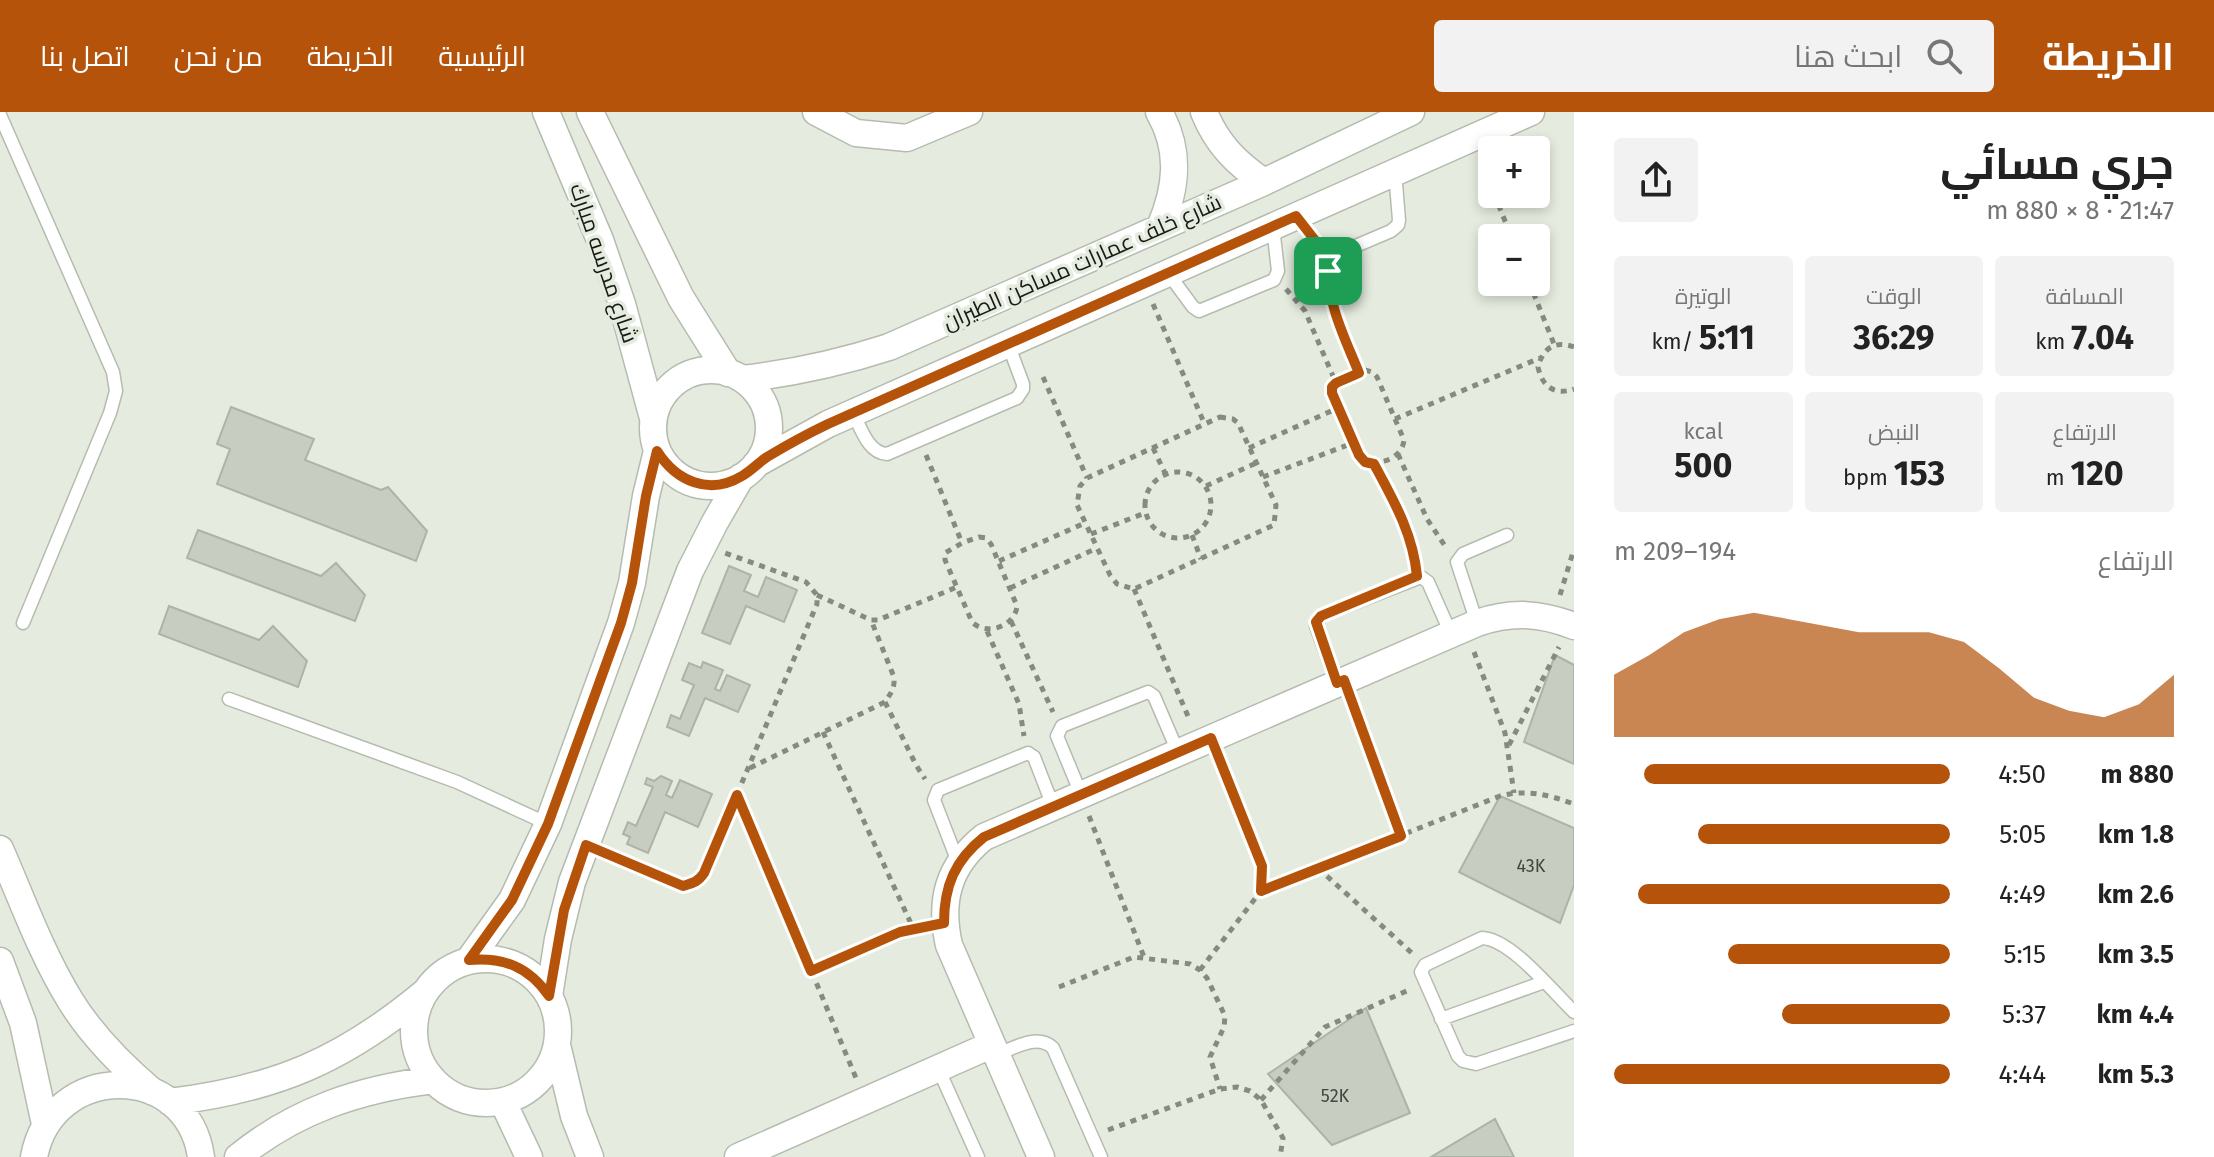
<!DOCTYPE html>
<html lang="ar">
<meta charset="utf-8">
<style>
:root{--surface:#fff;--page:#f2f2f2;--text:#222;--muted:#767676;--accent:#b45309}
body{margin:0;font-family:"Fira Sans",Cairo,sans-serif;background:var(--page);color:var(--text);direction:rtl;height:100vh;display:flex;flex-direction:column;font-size:30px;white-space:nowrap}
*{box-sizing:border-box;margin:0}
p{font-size:26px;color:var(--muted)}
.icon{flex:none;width:44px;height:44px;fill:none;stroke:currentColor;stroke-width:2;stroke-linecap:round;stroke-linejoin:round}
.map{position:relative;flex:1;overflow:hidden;direction:ltr}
.panel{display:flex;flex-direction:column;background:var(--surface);width:640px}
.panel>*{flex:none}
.controls{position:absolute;left:1478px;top:24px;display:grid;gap:16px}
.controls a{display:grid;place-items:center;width:72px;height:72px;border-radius:8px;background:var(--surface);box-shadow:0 4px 12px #0003;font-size:40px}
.pin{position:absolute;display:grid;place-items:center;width:68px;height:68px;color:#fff;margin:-34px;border-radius:16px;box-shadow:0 4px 12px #0006}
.round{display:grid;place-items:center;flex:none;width:84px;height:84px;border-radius:8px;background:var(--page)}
.summary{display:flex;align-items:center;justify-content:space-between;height:136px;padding:0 40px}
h1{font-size:44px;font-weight:700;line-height:60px}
.stats{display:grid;grid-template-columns:repeat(3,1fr);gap:12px;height:136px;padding:8px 40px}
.stats div{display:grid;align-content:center;border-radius:8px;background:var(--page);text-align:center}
.stats b{font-size:34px;font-weight:700}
.stats small{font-size:22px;font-weight:400}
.stats p{font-size:22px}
.chart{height:224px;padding:16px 40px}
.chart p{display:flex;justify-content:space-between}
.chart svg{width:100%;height:144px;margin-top:8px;fill:var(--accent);opacity:.7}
ul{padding:0 40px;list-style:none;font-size:26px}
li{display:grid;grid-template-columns:128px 96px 1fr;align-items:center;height:60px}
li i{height:20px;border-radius:10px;background:var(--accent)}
header{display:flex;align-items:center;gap:48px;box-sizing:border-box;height:112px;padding:0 40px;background:var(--accent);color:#fff}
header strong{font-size:38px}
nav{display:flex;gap:44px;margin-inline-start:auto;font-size:28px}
.search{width:560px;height:72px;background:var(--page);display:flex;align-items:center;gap:20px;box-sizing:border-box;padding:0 28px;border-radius:8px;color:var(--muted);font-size:30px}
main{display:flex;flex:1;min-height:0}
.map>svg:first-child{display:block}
</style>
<header>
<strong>الخريطة</strong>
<div class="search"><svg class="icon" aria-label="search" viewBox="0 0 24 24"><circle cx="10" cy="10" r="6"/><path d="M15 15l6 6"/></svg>ابحث هنا</div>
<nav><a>الرئيسية</a><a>الخريطة</a><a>من نحن</a><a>اتصل بنا</a></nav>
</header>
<main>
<section class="panel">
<div class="summary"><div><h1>جري مسائي</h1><p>21:47 · 8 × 880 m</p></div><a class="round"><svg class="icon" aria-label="share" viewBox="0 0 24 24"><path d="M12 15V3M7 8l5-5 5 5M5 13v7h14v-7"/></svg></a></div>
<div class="stats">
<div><p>المسافة</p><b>7.04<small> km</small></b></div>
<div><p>الوقت</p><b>36:29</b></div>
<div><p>الوتيرة</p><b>5:11<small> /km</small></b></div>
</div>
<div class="stats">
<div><p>الارتفاع</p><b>120<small> m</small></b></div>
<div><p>النبض</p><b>153<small> bpm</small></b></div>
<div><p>kcal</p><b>500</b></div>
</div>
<div class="chart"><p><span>الارتفاع</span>194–209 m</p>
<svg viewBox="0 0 160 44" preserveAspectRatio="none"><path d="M0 44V25L10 19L20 12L30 8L40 6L50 8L60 10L70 12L80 12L90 12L100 15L110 23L120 32L130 36L140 38L150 34L160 25V44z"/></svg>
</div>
<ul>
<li><b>880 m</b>4:50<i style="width:91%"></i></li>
<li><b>1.8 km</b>5:05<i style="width:75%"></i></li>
<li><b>2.6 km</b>4:49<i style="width:93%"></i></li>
<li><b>3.5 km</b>5:15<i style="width:66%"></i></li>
<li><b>4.4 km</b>5:37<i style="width:50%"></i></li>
<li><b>5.3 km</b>4:44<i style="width:100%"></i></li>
</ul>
</section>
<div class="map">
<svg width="1574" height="1045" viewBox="0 0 1574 1045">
<rect width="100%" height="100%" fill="#e5ecdf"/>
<!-- building -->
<path fill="#c7cec1" stroke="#acb3a7" stroke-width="2" d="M231,295l83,32 -9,21 76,30 7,-3 39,44 -11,30 -199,-77 13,-35 -13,-5z
M198,418l123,46 15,-13 29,32 -10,26 -168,-63z
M729,454l22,9 -7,16 14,6 8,-20 31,13 -13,32 -38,-16 -16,38 -28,-11z
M169,494l90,34 14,-14 34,35 -9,26 -139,-53z
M1555,543l19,10v99l-50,-22z
M703,550l20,8 -8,19 5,2 7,-16 23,10 -12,27 -33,-14 -16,38 -22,-9 4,-12 9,4 14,-34 -12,-5 7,-17 12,5z
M661,664l11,5 -6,14 6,3 8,-18 32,14 -14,33 -33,-15 -17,41 -21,-9 3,-7 -7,-3 5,-12 8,4 17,-39 -8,-3 2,-6 7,3z
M1500,684l74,32v57l-14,38 -101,-51z
M1366,896l44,105 -78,32 -64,-71z
M1495,1007l19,38h-83z"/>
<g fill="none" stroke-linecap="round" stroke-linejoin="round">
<defs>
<path id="lane" d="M0,3l113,257 3,19 -6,22 -87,210
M1296,104c11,14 22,36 41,38l54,-23 7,-6 1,-5 -4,-48
M1168,161l25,34 6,4 75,-31 4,-9 -5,-44
M853,301c8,15 15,40 34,41l130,-56 6,-9v-5l-15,-40
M1477,511l-20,-61 6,-8 44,-19
M1337,571l-21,-57 5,-10 100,-39 7,5 23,52
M229,587l228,83 91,42
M1081,682l-24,-58 5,-10 86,-34 6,4 24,56
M958,750l-24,-62 4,-10 90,-37 6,4 19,49
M1574,900c-22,-21 -63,-73 -92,-74l-57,27 -4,7 37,84 5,5 13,3 98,-33
M1441,907l103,-37
M996,943c18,-7 41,-22 57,-7l48,109
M938,956l40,89"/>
<path id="street" d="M546,0l54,128 22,64 31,114
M590,0l91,186 47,75
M816,0l40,21 51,5 62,-26
M1159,0c22,38 18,76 1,115
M1204,0c13,32 32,51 60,70
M653 316a58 58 0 1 1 116 0a58 58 0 1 1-116 0Z
M742,267c51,-6 98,-16 147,-32l375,-165 147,-70
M756,352l72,-40 703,-312
M0,737c22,50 41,104 70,151 22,36 51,65 83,92
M414 919a72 72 0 1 1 144 0a72 72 0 1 1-144 0Z
M469,848l43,-60 36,-76 73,-201 11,-40 14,-87 11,-45
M0,849l23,62 22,101
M549,884l9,-57 14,-57 118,-311 25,-49 26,-45
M557,933l17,71 16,41
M170,990c105,-13 172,-41 254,-109
M503,990l26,55
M34,1045c18,-95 153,-97 167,0
M238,1045c58,-47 122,-68 195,-77
M738,1045l253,-112
M1041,1045l-92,-212c-10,-44 -1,-79 35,-108l493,-214c35,-12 63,-10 97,3"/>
</defs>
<!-- lane casing -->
<use href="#lane" stroke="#b5bcaf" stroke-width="15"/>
<!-- street casing -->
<use href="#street" stroke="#b5bcaf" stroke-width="29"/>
<!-- path -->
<path stroke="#868b82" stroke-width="5" stroke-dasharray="6 6" stroke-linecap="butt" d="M1481,49l11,27
M1494,82l18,44
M1328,159l2,26 29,76
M1529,170l25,62
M1286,177l19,22 31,72
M1153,192l52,121
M1574,235c-19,-7 -31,1 -36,20 4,19 16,29 36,22
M1365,258l7,2 5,5 27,63c-2,21 -32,29 -45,15l-27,-62c1,-15 21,-17 33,-23z
M1043,265l44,101
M1220,305l13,2 5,4 38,82 -2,20 -140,64 -17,-5 -7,-9 -33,-70 3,-19 7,-8z
M1395,307l145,-61
M1153,336l12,25
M1249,336l89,-40
M1398,342l29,65 20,30
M926,343l36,88
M1374,352l32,61 9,35
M1145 393a33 33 0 1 1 66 0a33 33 0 1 1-66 0Z
M1263,365l90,-34
M1206,374l50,-23
M1091,422l54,-21
M1192,423l9,24
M979,425l7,1 5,6 26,62c-2,21 -31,30 -45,16l-27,-62v-7l17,-10z
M999,449l86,-38
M1010,476l87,-40
M1134,477l56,132
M817,483l54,25h7l79,-33
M1560,483l14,-46
M1011,509l42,91
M987,519l32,73 5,32
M1474,540l31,81 9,60
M1352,589l49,135
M885,590l31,63 9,14
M823,620l90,196
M1509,633l50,-98
M750,656l135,-66c6,-9 10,-14 9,-25l-23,-57
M738,683l118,283
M1089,704l55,141
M609,743l74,31 16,-5 5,-8 113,-269v-9l-11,-13 -81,-29
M1318,756l95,86
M1261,779l239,-95c27,-7 49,-1 74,8
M1200,858l61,-79 1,-25 -42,-107
M811,859l104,-44
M1059,875l75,-30 56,7 10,6 7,8 18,38 -1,11 -14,30 10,32
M1261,988l64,-73 84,-37
M1108,1018l112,-41 17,-2 13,4 11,9 22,38 -3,19"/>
<!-- lane -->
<use href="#lane" stroke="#fff" stroke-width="12"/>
<!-- street -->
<use href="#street" stroke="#fff" stroke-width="26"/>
</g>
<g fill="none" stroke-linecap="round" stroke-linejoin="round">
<defs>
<path id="route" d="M1296,104l25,32 10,6c-8,44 12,79 28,119l-23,10 -4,4v6l27,62 6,7 9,2c20,37 39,70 43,112l-96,40 -5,6 21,61 7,-3 57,156 -140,55 1,-25 -51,-128 -227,99c-29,23 -40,49 -40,86l-44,9 -89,39 -74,-176 -33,78c-6,9 -11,10 -21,13l-97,-41 -22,65 -15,86c-20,-29 -45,-39 -80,-36l43,-60 36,-76 73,-201 11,-40 14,-87 11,-45c19,30 52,45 85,25 9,-5 16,-13 25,-19 20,-12 40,-23 61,-33z"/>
</defs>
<!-- route casing -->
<use href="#route" stroke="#fff" stroke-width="16"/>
<!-- route -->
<use href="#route" stroke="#b45309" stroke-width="10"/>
</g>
<g text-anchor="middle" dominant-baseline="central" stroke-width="7" stroke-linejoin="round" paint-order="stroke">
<!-- number labels -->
<g font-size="18" fill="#444741">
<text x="1531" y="754">43K</text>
<text x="1335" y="984">52K</text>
</g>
<!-- street labels -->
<g font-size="22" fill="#181a16" stroke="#e5ecdf">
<text transform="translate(1082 150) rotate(-24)">شارع خلف عمارات مساكن الطيران</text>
<text transform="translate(604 151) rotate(71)">شارع مدرسه مبارك</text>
</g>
</g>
</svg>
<div class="controls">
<a>+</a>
<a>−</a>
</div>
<div class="pin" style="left:1328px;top:159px;background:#1e9e55"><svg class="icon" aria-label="arrive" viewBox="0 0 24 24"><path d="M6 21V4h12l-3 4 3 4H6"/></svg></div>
</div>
</main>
